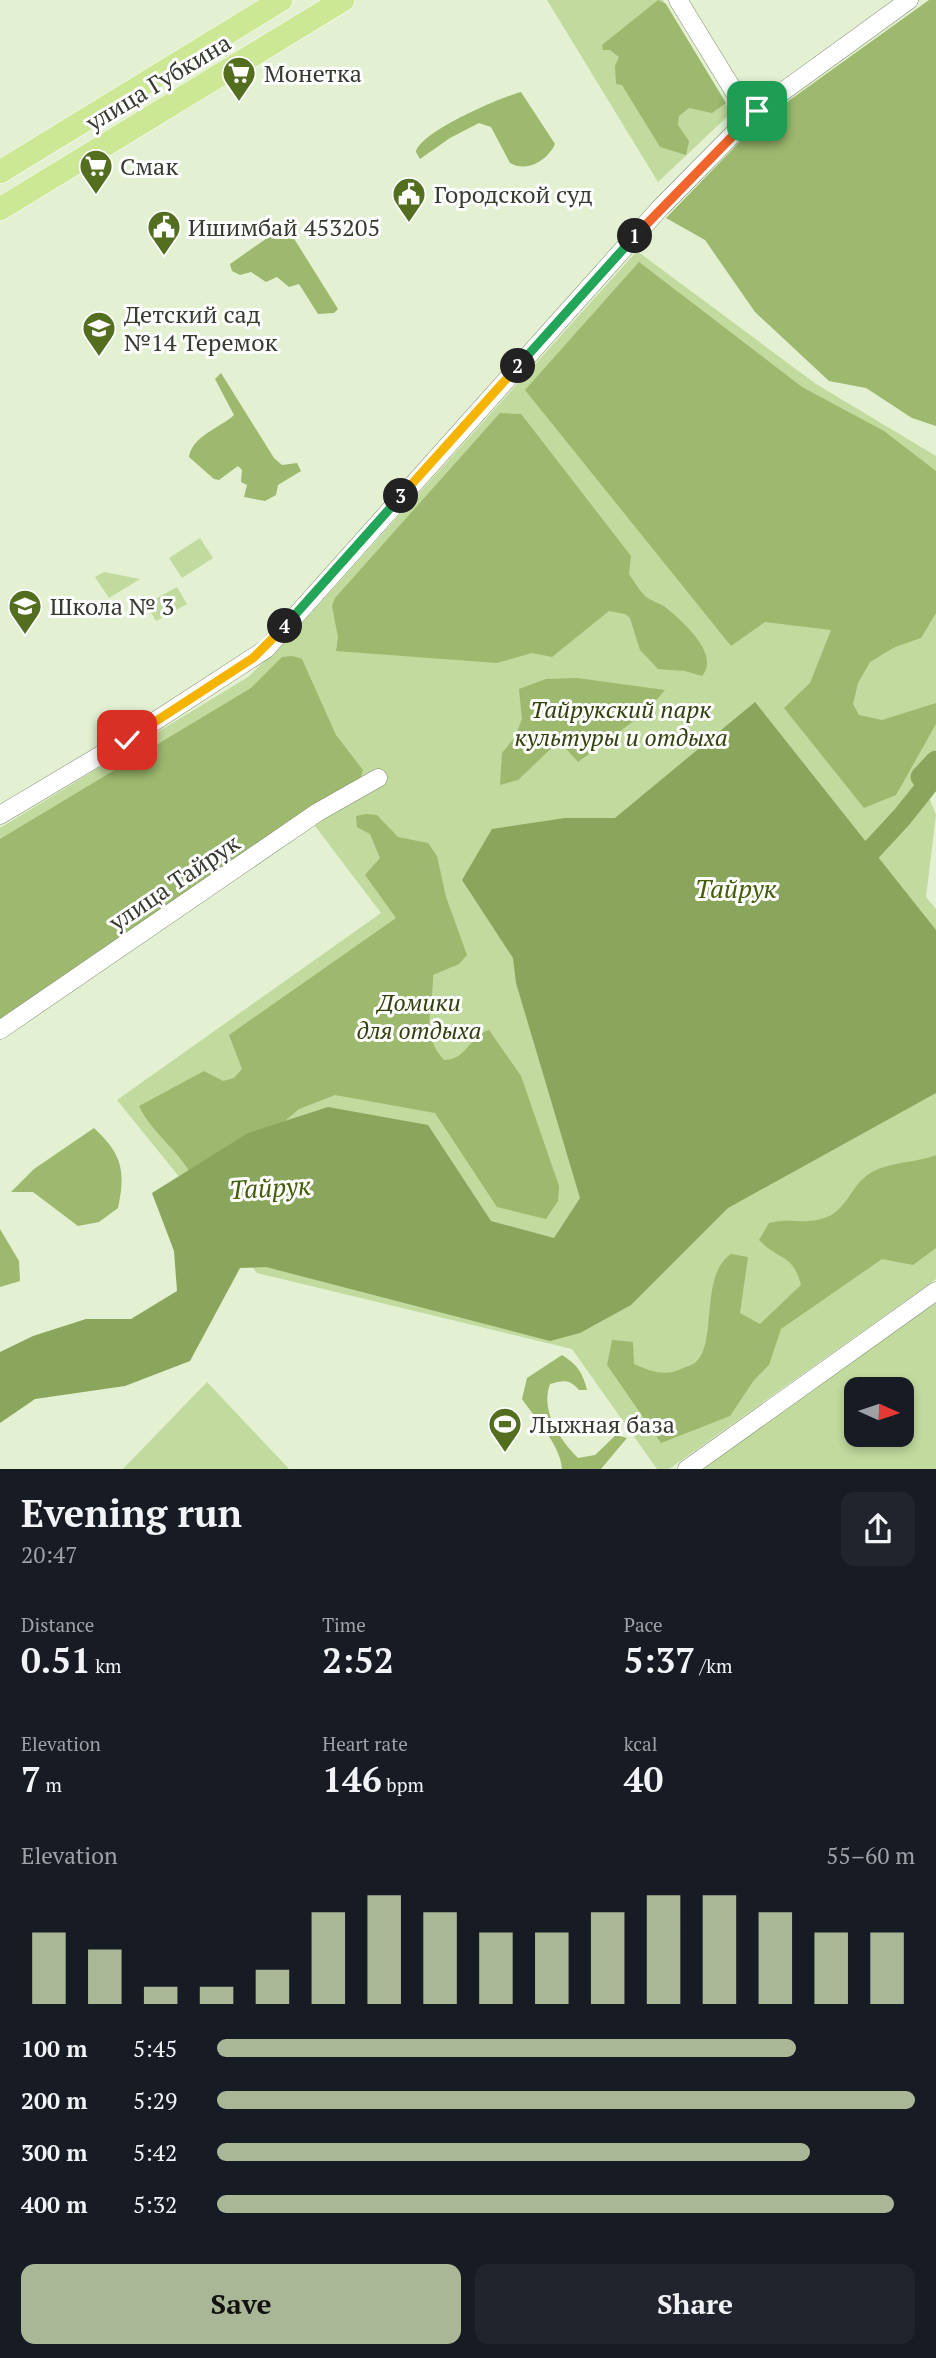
<!DOCTYPE html>
<meta charset="utf-8">
<style>
:root{--surface:#171b24;--page:#20242c;--text:#f1f3f6;--muted:#9ea1a6;--accent:#aab796}
body{margin:0;font-family:"PT Serif",serif;background:var(--page);color:var(--text);height:100vh;display:flex;flex-direction:column;font-size:26px;white-space:nowrap}
*{box-sizing:border-box;margin:0}
p{font-size:23px;color:var(--muted)}
.icon{flex:none;width:38px;height:38px;fill:none;stroke:currentColor;stroke-width:2;stroke-linecap:round;stroke-linejoin:round}
.map{position:relative;height:1469px;overflow:hidden}
.panel{display:flex;flex-direction:column;background:var(--surface);flex:1}
.panel>*{flex:none}
.needle{width:46px;rotate:93deg}
.tools{position:absolute;left:844px;top:1377px;display:grid;gap:14px}
.tools a{display:grid;place-items:center;width:70px;height:70px;border-radius:14px;background:var(--surface);box-shadow:0 4px 10px #0003;font-size:35px}
.pin{position:absolute;display:grid;place-items:center;width:60px;height:60px;color:#fff;margin:-30px;border-radius:14px;box-shadow:0 4px 10px #0006}
.km{position:absolute;width:35px;height:35px;margin:-18px;border-radius:50%;background:#222;color:#fff;font-size:19px;line-height:35px;text-align:center}
.round{display:grid;place-items:center;flex:none;width:74px;height:74px;border-radius:14px;background:var(--page)}
.headline{display:flex;align-items:center;justify-content:space-between;height:119px;padding:0 21px}
h1{font-size:38px;font-weight:800;line-height:52px}
.metrics{display:grid;grid-template-columns:repeat(3,1fr);gap:10px;height:119px;padding:7px 21px}
.metrics div{display:grid;align-content:center}
.metrics b{font-size:35px;font-weight:800}
.metrics small{font-size:19px;font-weight:400}
.metrics p{font-size:19px}
.chart{height:196px;padding:14px 21px}
.chart p{display:flex;justify-content:space-between}
.chart svg{width:100%;height:126px;margin-top:7px;stroke:var(--accent);stroke-width:6}
.button{display:flex;gap:14px;margin-top:auto;padding:14px 21px}
.button a{flex:1;height:80px;border-radius:14px;background:var(--accent);color:#111;font-size:28px;font-weight:800;line-height:80px;text-align:center}
.button a+a{background:var(--page);color:var(--text)}
ul{padding:0 21px;list-style:none;font-size:23px}
li{display:grid;grid-template-columns:112px 84px 1fr;align-items:center;height:52px}
li i{height:18px;border-radius:9px;background:var(--accent)}
.map>svg:first-child{display:block}
</style>
<div class="map">
<svg width="936" height="1469" viewBox="0 0 936 1469">
<rect width="100%" height="100%" fill="#e3f0d2"/>
<!-- green -->
<path fill="#c1da9e" fill-rule="evenodd" d="M547,0h116l68,113 -73,69z
M637,251l179,133 120,72v293l-15,28 15,38 -10,82 10,12v370l-267,190h-12l-85,-120 -315,-76 -140,-173 264,-187 -72,-95 -309,206v-196l248,-151 38,-36z
M200,538l13,20 -31,20 -13,-20z
M104,572l36,7 -31,19 -14,-21z
M177,587l10,17 -31,17 -10,-17z
M936,1303v166h-245zM856,1390h45v45h-45z
M207,1382l82,87h-166z"/>
<!-- forest -->
<path fill="#9cb96e" d="M658,0l8,4 60,99 -14,10 -23,-5 -10,8 -1,9 11,16 -3,14 -26,-8 -38,-62 -6,-1 -1,-18 4,-9 -9,-7h-7l-1,-5z
M929,0h7v426l-24,-8 -46,-30 -37,-7 -74,-69 -50,-72 -39,-22 92,-95z
M521,92l34,52c-7,16 -28,29 -45,19l-19,-36 -12,-4 -29,15 -30,21 -4,-7c4,-20 83,-54 105,-60z
M283,227l5,2 50,80 -4,4 -16,1 -19,-30 -10,3 -12,-10 -11,5 -15,-10 -11,3 -8,-4 -2,-7z
M639,262l163,125 82,44 52,40v142l-15,25 -26,9 -25,15 -12,21 -5,21 6,11 23,5 54,-17v21l-40,71 -32,13 -80,-100 26,-25 21,-53 -66,-8 -34,24 -206,-256z
M221,373l53,85 8,7 15,-2 4,8 -23,14 -2,10 -11,6 -21,-4 3,-12 -6,-3 1,-12 -4,-4 -19,14 -5,-1 -25,-22c3,-21 31,-29 45,-42l-19,-36z
M500,413l21,1 11,14 99,128 -2,18c5,7 10,16 16,22 6,5 14,7 20,11 17,14 56,47 37,69l-17,-5 -27,-2 -18,-19 -10,-32 -5,-4 -16,-3 -57,46 -20,-4 -35,10 -161,-12 2,-14 -6,-31 3,-8z
M292,656l10,3 34,76 27,35 -3,9 -360,240v-180l251,-151 31,-31z
M577,678l88,12 -19,22 -68,50 -19,-21 -41,39 -18,5 2,-32 13,-16 7,-18 -3,-30 27,-10z
M366,814l11,1 21,22 30,6 9,13 9,41 21,58 -8,9 -26,11c1,31 -14,59 11,85 23,0 25,-24 45,-30l32,46 38,110 -1,15 -12,18 -49,-12 -62,-94 -100,-18 -36,14 -58,50 -50,15c-14,-25 -39,-41 -52,-68l65,-35 19,10 11,-3 8,-9 -13,-34 167,-117 -31,-43 15,-17 -10,-24 -13,-7 -1,-11z
M94,1128c28,26 32,43 24,80l-19,14 -21,4 -45,-34h-22l23,-23z
M936,1155v93l-23,17 -31,-6 -101,70 -12,36 -15,15 -24,36 -69,27 -54,-78 5,-25 21,2 1,22c16,7 30,13 47,5 4,-2 12,-4 15,-7 22,-21 3,-86 35,-108l17,3 -8,56 20,11 41,-39c-9,-33 -21,-23 -42,-45l10,-17c24,-6 32,3 58,-6 19,-8 22,-26 37,-39 18,-17 50,-14 72,-23z
M0,1229l19,32 1,20 -20,6z
M562,1355c15,9 21,18 25,35h-8c-9,-11 -16,-10 -29,-6 -10,27 10,56 28,74l17,-3 21,-20 11,3 -26,31h-39c-1,-23 -27,-51 -40,-70l5,-21z"/>
<!-- water -->
<path fill="#8aa65c" d="M755,702l181,228v163l-208,115 -97,97 -51,28 -30,8 -284,-74 -26,1 -50,93 -65,25 -90,13 -35,24v-71l33,-16 53,-17h45l46,-28 -3,-40 -22,-58 96,-60 80,-26 100,18 63,96 63,17 26,-40 -64,-215 -3,-25 -51,-78 30,-51 73,-11h50z"/>
<g fill="none" stroke-linecap="round" stroke-linejoin="round">
<!-- river -->
<path stroke="#8aa65c" stroke-width="21" d="M853,870l49,-53 32,-40h-13l15,-16"/>
<defs>
<path id="minor" d="M678,0l73,119
M0,815l126,-75 140,-91 394,-441 96,-97 153,-111
M0,1030l318,-218 60,-34
M687,1469l249,-178"/>
<path id="major" d="M0,172l281,-172
M0,209l343,-209"/>
</defs>
<!-- minor casing -->
<use href="#minor" stroke="#808c70" stroke-width="19"/>
<!-- major casing -->
<use href="#major" stroke="#fff" stroke-width="24"/>
<!-- minor -->
<use href="#minor" stroke="#fff" stroke-width="18"/>
<!-- major -->
<use href="#major" stroke="#cce895" stroke-width="23"/>
</g>
<g fill="none" stroke-linecap="round" stroke-linejoin="round">
<defs>
<path id="split-1" d="M635,236l122,-125"/>
<path id="split-2" d="M518,366l117,-130"/>
<path id="split-3" d="M401,496l117,-130"/>
<path id="split-4" d="M285,626l116,-130"/>
<path id="split-5" d="M127,740l126,-82 32,-32"/>
</defs>
<!-- split-1 casing -->
<use href="#split-1" stroke="#fff" stroke-width="14"/>
<!-- split-2 casing -->
<use href="#split-2" stroke="#fff" stroke-width="14"/>
<!-- split-3 casing -->
<use href="#split-3" stroke="#fff" stroke-width="14"/>
<!-- split-4 casing -->
<use href="#split-4" stroke="#fff" stroke-width="14"/>
<!-- split-5 casing -->
<use href="#split-5" stroke="#fff" stroke-width="14"/>
<!-- split-1 -->
<use href="#split-1" stroke="#f0652b" stroke-width="9"/>
<!-- split-2 -->
<use href="#split-2" stroke="#22a559" stroke-width="9"/>
<!-- split-3 -->
<use href="#split-3" stroke="#f5b400" stroke-width="9"/>
<!-- split-4 -->
<use href="#split-4" stroke="#22a559" stroke-width="9"/>
<!-- split-5 -->
<use href="#split-5" stroke="#f5b400" stroke-width="9"/>
</g>
<!-- icons -->
<defs>
<symbol id="supermarket-pin" viewBox="-11 -11 22 30"><path d="M0 17L-7.5 6A9.5 9.5 0 1 1 7.5 6Z" fill="#546e20" stroke="#fff"/><path d="M-6-5.5h2.5l.6 2H6L4.5 2H-2.5L-4.4-4H-6ZM-1.5 3.2a1.3 1.3 0 1 0 .1 0ZM3 3.2a1.3 1.3 0 1 0 .1 0Z" fill="#fff"/></symbol>
<symbol id="civic-pin" viewBox="-11 -11 22 30"><path d="M0 17L-7.5 6A9.5 9.5 0 1 1 7.5 6Z" fill="#546e20" stroke="#fff"/><path d="M-.6-6.5H3V-4.5H.6V-3L4-1V1h2V6H-6V1h2V-1L-.6-3ZM-1.2 2.5V6h2.4V2.5Z" fill="#fff"/></symbol>
<symbol id="school-pin" viewBox="-11 -11 22 30"><path d="M0 17L-7.5 6A9.5 9.5 0 1 1 7.5 6Z" fill="#546e20" stroke="#fff"/><path d="M0-5L7-2L0 1L-7-2ZM-4 1L0 2.5L4 1V4Q0 6-4 4Z" fill="#fff"/></symbol>
<symbol id="stadium-pin" viewBox="-11 -11 22 30"><path d="M0 17L-7.5 6A9.5 9.5 0 1 1 7.5 6Z" fill="#546e20" stroke="#fff"/><path d="M0-5a6.5 5 0 1 0 0 10a6.5 5 0 1 0 0-10ZM-3.5-1.8h7v3.6h-7Z" fill="#fff"/></symbol>
</defs>
<g fill-rule="evenodd">
<use href="#supermarket-pin" x="220" y="54" width="38" height="52"/>
<use href="#supermarket-pin" x="77" y="147" width="38" height="52"/>
<use href="#civic-pin" x="390" y="175" width="38" height="52"/>
<use href="#civic-pin" x="145" y="208" width="38" height="52"/>
<use href="#school-pin" x="80" y="309" width="38" height="52"/>
<use href="#school-pin" x="6" y="587" width="38" height="52"/>
<use href="#stadium-pin" x="486" y="1405" width="38" height="52"/>
</g>
<g text-anchor="middle" dominant-baseline="central" stroke-width="6" stroke-linejoin="round" paint-order="stroke">
<!-- poi labels -->
<g font-size="24" fill="#363b30" stroke="#fff" text-anchor="start">
<text x="264" y="73">Монетка</text>
<text x="120" y="166">Смак</text>
<text x="434" y="194">Городской суд</text>
<text x="188" y="227">Ишимбай 453205</text>
<text x="124" y="314">Детский сад<tspan x="124" dy="28">№14 Теремок</tspan></text>
<text x="50" y="606">Школа № 3</text>
<text x="530" y="1424">Лыжная база</text>
</g>
<!-- street labels -->
<g font-size="24" fill="#363b30" stroke="#fff">
<text transform="translate(158 82) rotate(-31)">улица Губкина</text>
<text transform="translate(174 882) rotate(-34)">улица Тайрук</text>
</g>
<!-- park labels -->
<g font-size="24" font-style="italic" fill="#31420b" stroke="#fff">
<text x="621" y="709">Тайрукский парк<tspan x="621" dy="28">культуры и отдыха</tspan></text>
<text x="419" y="1002">Домики<tspan x="419" dy="28">для отдыха</tspan></text>
</g>
<!-- water labels -->
<g font-size="26" font-style="italic" fill="#445d09" stroke="#fff">
<text x="736" y="888">Тайрук</text>
<text transform="translate(270 1187) rotate(-3)">Тайрук</text>
</g>
</g>
</svg>
<div class="tools">
<a><svg class="needle" viewBox="-14 -14 28 28"><path d="M0-13l5 13h-10z" fill="#e53935"/><path d="M0 13l5-13h-10z" fill="#9ea1a6"/></svg></a>
</div>
<div class="pin" style="left:757px;top:111px;background:#1e9e55"><svg class="icon" aria-label="arrive" viewBox="0 0 24 24"><path d="M6 21V4h12l-3 4 3 4H6"/></svg></div>
<div class="pin" style="left:127px;top:740px;background:#d93025"><svg class="icon" aria-label="check" viewBox="0 0 24 24"><path d="M5 12l5 5 9-10"/></svg></div>
<b class="km" style="left:635px;top:236px">1</b>
<b class="km" style="left:518px;top:366px">2</b>
<b class="km" style="left:401px;top:496px">3</b>
<b class="km" style="left:285px;top:626px">4</b>
</div>
<section class="panel">
<div class="headline"><div><h1>Evening run</h1><p>20:47</p></div><a class="round"><svg class="icon" aria-label="share" viewBox="0 0 24 24"><path d="M12 15V3M7 8l5-5 5 5M5 13v7h14v-7"/></svg></a></div>
<div class="metrics">
<div><p>Distance</p><b>0.51<small> km</small></b></div>
<div><p>Time</p><b>2:52</b></div>
<div><p>Pace</p><b>5:37<small> /km</small></b></div>
</div>
<div class="metrics">
<div><p>Elevation</p><b>7<small> m</small></b></div>
<div><p>Heart rate</p><b>146<small> bpm</small></b></div>
<div><p>kcal</p><b>40</b></div>
</div>
<div class="chart"><p><span>Elevation</span>55–60 m</p>
<svg viewBox="0 0 160 44" preserveAspectRatio="none"><path d="M5 44V19M15 44V25M25 44V38M35 44V38M45 44V32M55 44V12M65 44V6M75 44V12M85 44V19M95 44V19M105 44V12M115 44V6M125 44V6M135 44V12M145 44V19M155 44V19"/></svg>
</div>
<ul>
<li><b>100 m</b>5:45<i style="width:83%"></i></li>
<li><b>200 m</b>5:29<i style="width:100%"></i></li>
<li><b>300 m</b>5:42<i style="width:85%"></i></li>
<li><b>400 m</b>5:32<i style="width:97%"></i></li>
</ul>
<div class="button"><a>Save</a><a>Share</a></div>
</section>
